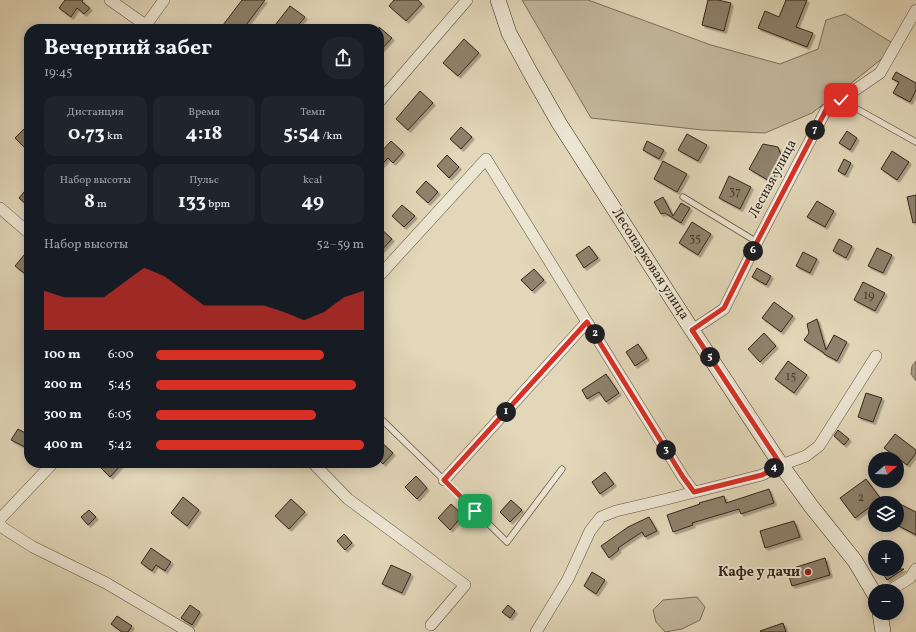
<!DOCTYPE html>
<html lang="ru">
<meta charset="utf-8">
<style>
:root{--surface:#171b24;--page:#20242c;--text:#f1f3f6;--muted:#9ea1a6;--accent:#d93025}
body{margin:0;font-family:Vollkorn,serif;background:var(--page);color:var(--text);height:100vh;display:flex;flex-direction:column;font-size:15px;white-space:nowrap}
*{box-sizing:border-box;margin:0}
p{font-size:13px;color:var(--muted)}
.icon{flex:none;width:22px;height:22px;fill:none;stroke:currentColor;stroke-width:2;stroke-linecap:round;stroke-linejoin:round}
.map{position:relative;flex:1;overflow:hidden}
.details{position:absolute;left:24px;top:24px;width:360px;height:444px;display:flex;flex-direction:column;background:var(--surface);border-radius:16px;box-shadow:0 2px 10px #0003}
.details>*{flex:none}
.needle{width:26px;rotate:71deg}
.fabs{position:absolute;left:868px;top:452px;display:grid;gap:8px}
.fabs a{display:grid;place-items:center;width:36px;height:36px;border-radius:50%;background:var(--surface);box-shadow:0 2px 10px #0003;font-size:20px}
.pin{position:absolute;display:grid;place-items:center;width:34px;height:34px;color:#fff;margin:-17px;border-radius:8px;box-shadow:0 2px 6px #0006}
.km{position:absolute;width:20px;height:20px;margin:-10px;border-radius:50%;background:#222;color:#fff;font-size:11px;line-height:20px;text-align:center}
.round{display:grid;place-items:center;flex:none;width:42px;height:42px;border-radius:16px;background:var(--page)}
.summary{display:flex;align-items:center;justify-content:space-between;height:68px;padding:0 20px}
h1{font-size:22px;font-weight:700;line-height:30px}
.figures{display:grid;grid-template-columns:repeat(3,1fr);gap:6px;height:68px;padding:4px 20px}
.figures div{display:grid;align-content:center;border-radius:10px;background:var(--page);text-align:center}
.figures b{font-size:20px;font-weight:700}
.figures small{font-size:11px;font-weight:400}
.figures p{font-size:11px}
.chart{height:112px;padding:8px 20px}
.chart p{display:flex;justify-content:space-between}
.chart svg{width:100%;height:72px;margin-top:4px;fill:var(--accent);opacity:.7}
ul{padding:0 20px;list-style:none;font-size:13px}
li{display:grid;grid-template-columns:64px 48px 1fr;align-items:center;height:30px}
li i{height:10px;border-radius:5px;background:var(--accent)}
.map>svg:first-child{display:block}
</style>
<div class="map">
<svg width="916" height="632" viewBox="0 0 916 632">
<defs>
<filter id="shadow"><feDropShadow dx="2.5" dy="2.5" stdDeviation="0" flood-color="#0004"/></filter>
</defs>
<rect width="100%" height="100%" fill="#e2d7b9"/>
<filter id="stains"><feTurbulence type="fractalNoise" baseFrequency=".005" numOctaves="4"/><feColorMatrix values="0 0 0 0 .2 0 0 0 0 .09 0 0 0 0 .02 0 0 0 .5 -.17"/></filter>
<radialGradient id="worn" r=".72"><stop offset=".6" stop-color="#630" stop-opacity="0"/><stop offset="1" stop-color="#630" stop-opacity=".3"/></radialGradient>
<!-- green -->
<path fill="#c4b99e" stroke="#7b705c" d="M522,0h66l123,45 69,19 38,-15 8,-29 19,-6 46,28 -2,11 -40,32 -37,28 -47,20 -62,-3 -112,-12z
M697,597l8,10 -5,13 -18,9 -17,3 -9,-10 -3,-12 10,-10z"/>
<!-- water -->
<path fill="#a69b83" stroke="#786c59" d="M916,361v20l-5,-7 1,-8z"/>
<!-- building -->
<path fill="#8e826c" stroke="#322619" filter="url(#shadow)" d="M65,0h18l-1,2 8,6 -6,6 -7,-6 -6,9 -12,-9z
M242,0h23l-22,29h-23z
M394,0h24l4,4 -16,17 -17,-15z
M708,0h10l13,3 -7,28 -22,-6z
M786,0h21l-11,27 17,6 -6,14 -49,-19 7,-17 14,6z
M290,6l15,11 -10,12h-23z
M379,27l13,11 -13,14z
M464,39l15,14 -21,23 -15,-13z
M896,72l20,11v7l-6,12 -17,-9 6,-11 -7,-3z
M420,91l13,12 -25,27 -12,-11z
M461,127l11,10 -11,12 -11,-10z
M25,128l4,4v9l-5,6 -9,-9z
M847,131l10,7 -7,12 -11,-7z
M687,134l20,11 -9,16 -20,-11z
M391,141l12,11 -10,11 -5,-5 -9,10v-14z
M647,141l17,9 -5,9 -16,-9z
M763,144l15,3 5,13 -12,22 -22,-13z
M892,151l17,11 -12,18 -16,-11z
M447,155l12,12 -10,11 -12,-12z
M844,159l7,4 -6,12 -7,-4z
M663,161l24,13 -10,18 -23,-13z
M729,176l22,11 -11,22 -21,-11z
M426,181l12,11 -10,11 -12,-11z
M29,186v21l-10,-9z
M916,195v27l-3,1 -6,-26z
M663,197l10,19 8,-13 9,5 -9,15 -16,-10 -4,1 -7,-12z
M817,201l17,10 -9,16 -18,-10z
M402,205l13,11 -11,11 -12,-11z
M692,222l19,12 -13,21 -19,-12z
M379,227l13,12 -13,14z
M839,239l13,7 -6,12 -13,-7z
M589,246l9,12 -14,10 -8,-13z
M877,248l15,7 -9,18 -15,-7z
M29,249v28l-14,-11z
M803,252l14,7 -7,14 -14,-7z
M757,268l14,8 -5,9 -14,-8z
M534,269l10,11 -12,11 -11,-11z
M863,282l22,11 -10,18 -21,-11z
M774,302l19,14 -12,16 -19,-14z
M817,319l9,31 8,-15 13,7 -10,19 -13,-7v-1l-20,-13 5,-7 -2,-9z
M764,333l12,13 -16,16 -12,-13z
M638,344l9,14 -12,8 -9,-14z
M788,361l19,14 -13,18 -19,-14z
M606,374l13,19 -13,9 -7,-10 -12,7 -5,-9z
M866,393l16,5 -9,24 -15,-5z
M18,429l11,6v4l-4,8 -14,-7z
M838,430l11,9 -5,6 -10,-9z
M895,434l21,16v3l-9,12 -23,-17z
M379,440l14,13 -10,11 -4,-4z
M96,463h27l-13,14z
M605,472l9,12 -14,10 -8,-12z
M416,476l11,12 -10,11 -12,-12z
M866,479l15,20 -26,19 -15,-20z
M769,489l5,14 -33,11 -2,-5 -47,14 1,2 -20,7 -6,-17 33,-11 -1,-1 25,-7 2,7z
M183,497l16,13 -12,16 -16,-13z
M291,499l14,13 -16,17 -14,-13z
M511,500l11,10 -12,12 -10,-10z
M451,504l12,11 -13,15 -12,-12z
M900,504l16,8v23l-19,-10v-15z
M89,510l7,7 -8,8 -7,-8z
M649,517l8,14 -12,6 -3,-5 -24,16 1,2 -10,8 -8,-12 27,-19z
M794,521l6,16 -35,11 -5,-17z
M344,534l8,9 -7,7 -8,-9z
M151,548l20,14 -6,9 -9,-6 -4,6 -11,-8z
M825,558l5,17 -38,11 -5,-16z
M391,565l20,9 -9,19 -20,-9z
M880,569h24l-17,11z
M592,572l13,8 -9,14 -12,-8z
M190,605l10,7 -8,13 -11,-7z
M508,605l7,6 -5,7 -8,-6z
M117,616l15,10 -4,6h-6l-11,-8z
M783,623l3,9h-25l-1,-1z"/>
<g fill="none" stroke-linecap="round" stroke-linejoin="round">
<defs>
<path id="lane" d="M841,100l75,42
M683,197l74,45
M379,417l65,63 63,62 55,-73"/>
<path id="street" d="M110,0l41,29
M146,25l18,-25
M379,102l88,-102
M0,208l29,25
M379,276l107,-117 197,318 11,15
M692,330l32,-21 33,-67 69,-132 54,-37 36,-63
M313,463l35,36 117,86 -34,40
M444,480l143,-158
M0,519l53,-56
M0,526l33,21 73,36 83,49
M889,591l21,-13 6,-9
M536,632l32,-53 22,-48 11,-14 15,-6 51,-12 95,-24 19,-10 25,-9 13,-10 57,-90"/>
<path id="secondary" d="M498,0l11,33 21,39 29,51 133,207 89,135 30,41 44,55 20,34
M880,613l3,19"/>
</defs>
<!-- lane casing -->
<use href="#lane" stroke="#5e5241" stroke-width="7"/>
<!-- street casing -->
<use href="#street" stroke="#5e5241" stroke-width="12"/>
<!-- secondary casing -->
<use href="#secondary" stroke="#322619" stroke-width="16"/>
<!-- lane -->
<use href="#lane" stroke="#ece5d2" stroke-width="5.5"/>
<!-- street -->
<use href="#street" stroke="#ece5d2" stroke-width="11"/>
<!-- secondary -->
<use href="#secondary" stroke="#ece5d2" stroke-width="15"/>
</g>
<g fill="none" stroke-linecap="round" stroke-linejoin="round">
<defs>
<path id="route" d="M475,511l-31,-31 143,-158 96,155 11,15 68,-17 19,-10 -89,-135 32,-22 33,-66 69,-132 15,-10"/>
</defs>
<!-- route casing -->
<use href="#route" stroke="#fff" stroke-width="8"/>
<!-- route -->
<use href="#route" stroke="#d93025" stroke-width="5"/>
</g>
<!-- markers -->
<circle fill="#8f2418" stroke="#ece5d2" stroke-width="1.5" cx="808" cy="572" r="4"/>
<g text-anchor="middle" dominant-baseline="central" stroke-width="4" stroke-linejoin="round" paint-order="stroke">
<!-- number labels -->
<g font-size="12" fill="#493d2e">
<text x="735" y="192">37</text>
<text x="695" y="239">35</text>
<text x="869" y="296">19</text>
<text x="791" y="377">15</text>
<text x="861" y="498">2</text>
</g>
<!-- street labels -->
<g font-size="14" fill="#322619" stroke="#ece5d2">
<text transform="translate(773 179) rotate(-62)">Лесная улица</text>
<text transform="translate(650 264) rotate(57)">Лесопарковая улица</text>
</g>
<!-- poi labels -->
<g font-size="14" font-weight="bold" fill="#322619" stroke="#ece5d2" text-anchor="end">
<text x="800" y="572">Кафе у дачи</text>
</g>
</g>
<rect width="100%" height="100%" filter="url(#stains)"/>
<rect width="100%" height="100%" fill="url(#worn)"/>
</svg>
<div class="fabs">
<a><svg class="needle" viewBox="-14 -14 28 28"><path d="M0-13l5 13h-10z" fill="#e53935"/><path d="M0 13l5-13h-10z" fill="#9ea1a6"/></svg></a>
<a><svg class="icon" aria-label="layers" viewBox="0 0 24 24"><path d="M12 4l9 5-9 5-9-5zM3 14l9 5 9-5"/></svg></a>
<a>+</a>
<a>−</a>
</div>
<div class="pin" style="left:475px;top:511px;background:#1e9e55"><svg class="icon" aria-label="arrive" viewBox="0 0 24 24"><path d="M6 21V4h12l-3 4 3 4H6"/></svg></div>
<div class="pin" style="left:841px;top:100px;background:#d93025"><svg class="icon" aria-label="check" viewBox="0 0 24 24"><path d="M5 12l5 5 9-10"/></svg></div>
<b class="km" style="left:506px;top:412px">1</b>
<b class="km" style="left:595px;top:334px">2</b>
<b class="km" style="left:666px;top:450px">3</b>
<b class="km" style="left:774px;top:468px">4</b>
<b class="km" style="left:710px;top:357px">5</b>
<b class="km" style="left:753px;top:251px">6</b>
<b class="km" style="left:815px;top:130px">7</b>
<section class="details">
<div class="summary"><div><h1>Вечерний забег</h1><p>19:45</p></div><a class="round"><svg class="icon" aria-label="share" viewBox="0 0 24 24"><path d="M12 15V3M7 8l5-5 5 5M5 13v7h14v-7"/></svg></a></div>
<div class="figures">
<div><p>Дистанция</p><b>0.73<small> km</small></b></div>
<div><p>Время</p><b>4:18</b></div>
<div><p>Темп</p><b>5:54<small> /km</small></b></div>
</div>
<div class="figures">
<div><p>Набор высоты</p><b>8<small> m</small></b></div>
<div><p>Пульс</p><b>133<small> bpm</small></b></div>
<div><p>kcal</p><b>49</b></div>
</div>
<div class="chart"><p><span>Набор высоты</span>52–59 m</p>
<svg viewBox="0 0 160 44" preserveAspectRatio="none"><path d="M0 44V20L10 24L20 24L30 24L40 15L50 6L60 11L70 20L80 29L90 29L100 29L110 29L120 33L130 38L140 33L150 24L160 20V44z"/></svg>
</div>
<ul>
<li><b>100 m</b>6:00<i style="width:81%"></i></li>
<li><b>200 m</b>5:45<i style="width:96%"></i></li>
<li><b>300 m</b>6:05<i style="width:77%"></i></li>
<li><b>400 m</b>5:42<i style="width:100%"></i></li>
</ul>
</section>
</div>
